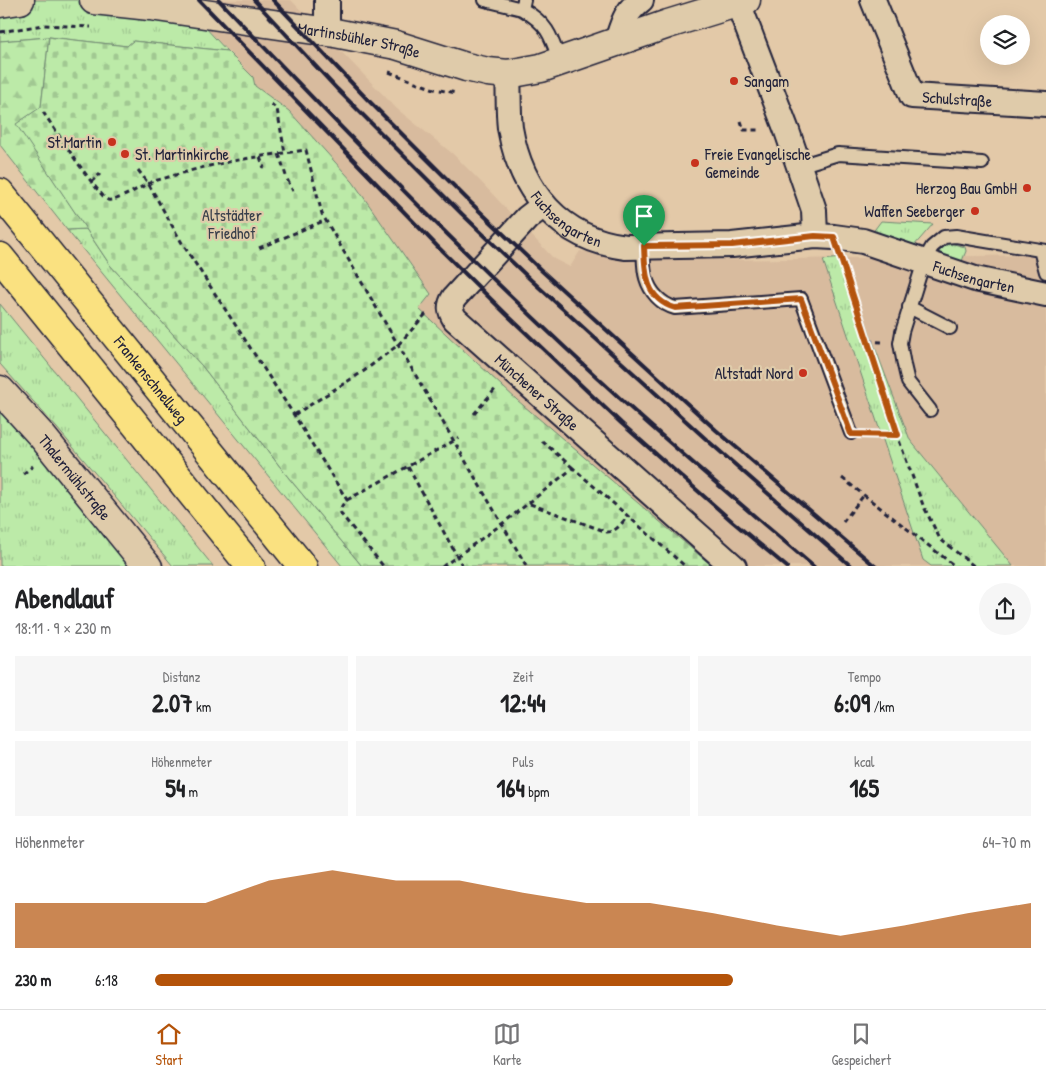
<!DOCTYPE html>
<html lang="de">
<meta charset="utf-8">
<style>
:root{--surface:#fff;--page:#f6f6f6;--text:#202124;--muted:#757577;--line:#e0e0e0;--accent:#b45309}
body{margin:0;font-family:"Patrick Hand",sans-serif;background:var(--page);color:var(--text);height:100vh;display:flex;flex-direction:column;font-size:19px;white-space:nowrap}
*{box-sizing:border-box;margin:0}
p{font-size:16px;color:var(--muted)}
.icon{flex:none;width:28px;height:28px;fill:none;stroke:currentColor;stroke-width:2;stroke-linecap:round;stroke-linejoin:round}
.map{position:relative;height:566px;overflow:hidden}
.sheet{display:flex;flex-direction:column;background:var(--surface);flex:1}
.sheet>*{flex:none}
.fabs{position:absolute;left:980px;top:15px;display:grid;gap:10px}
.fabs a{display:grid;place-items:center;width:50px;height:50px;border-radius:50%;background:var(--surface);box-shadow:0 5px 20px #0002;font-size:25px}
.pin{position:absolute;display:grid;place-items:center;width:42px;height:42px;color:#fff;margin:-51px -21px;border-radius:50% 50% 50% 0;rotate:-45deg;box-shadow:0 0 5px #0007}
.pin .icon{rotate:45deg}
.round{display:grid;place-items:center;flex:none;width:52px;height:52px;border-radius:26px;background:var(--page)}
.overview{display:flex;align-items:center;justify-content:space-between;height:85px;padding:0 15px}
h1{font-size:28px;font-weight:700;line-height:38px}
.figures{display:grid;grid-template-columns:repeat(3,1fr);gap:8px;height:85px;padding:5px 15px}
.figures div{display:grid;align-content:center;border-radius:0px;background:var(--page);text-align:center}
.figures b{font-size:25px;font-weight:700}
.figures small{font-size:14px;font-weight:400}
.figures p{font-size:14px}
.chart{height:140px;padding:10px 15px}
.chart p{display:flex;justify-content:space-between}
.chart svg{width:100%;height:90px;margin-top:5px;fill:var(--accent);opacity:.7}
ul{padding:0 15px;list-style:none;font-size:16px}
li{display:grid;grid-template-columns:80px 60px 1fr;align-items:center;height:38px}
li i{height:12px;border-radius:6px;background:var(--accent)}
.tab-bar{display:flex;justify-content:space-around;align-items:center;height:70px;border-top:1px solid var(--line);background:var(--surface);font-size:14px;color:var(--muted)}
.tab-bar a{display:grid;justify-items:center;gap:2px}
.tab-bar .active{color:var(--accent)}
.map>svg:first-child{display:block}
</style>
<div class="map">
<svg width="1046" height="567" viewBox="0 0 1046 567">
<defs>
<pattern id="grass-tufts" width="24" height="20" patternUnits="userSpaceOnUse" patternTransform="scale(1.25)"><rect width="24" height="20" fill="#bceaa8"/><path d="M3 7l-1-3M5 7V3M7 7l1-3M15 17l-1-3M17 17v-4M19 17l1-3" fill="none" stroke="#a1c892"/></pattern>
<pattern id="forest-firs" width="22" height="20" patternUnits="userSpaceOnUse" patternTransform="scale(1.25)"><rect width="22" height="20" fill="#bceaa8"/><path d="M5 1l3.5 6h-7zM16 11l3.5 6h-7z" fill="#a1c892"/></pattern>
<pattern id="cemetery-stones" width="16" height="16" patternUnits="userSpaceOnUse" patternTransform="scale(1.25)"><rect width="16" height="16" fill="#bceaa8"/><path d="M2 7V4a2 2 0 0 1 4 0v3zM10 15v-3a2 2 0 0 1 4 0v3z" fill="#a1c892"/></pattern>
</defs>
<rect width="100%" height="100%" fill="#e3c9a8"/>
<filter id="ink" filterUnits="userSpaceOnUse"><feTurbulence type="fractalNoise" baseFrequency=".02" numOctaves="2"/><feDisplacementMap in="SourceGraphic" scale="10" xChannelSelector="R" yChannelSelector="G"/><feConvolveMatrix kernelMatrix="1 2 1 2 8 2 1 2 1" color-interpolation-filters="sRGB"/></filter>
<g filter="url(#ink)">
<!-- built -->
<path fill="#d8bb9e" d="M180,0h111l106,109 56,45 28,28 73,77 16,8 10,-16 49,6 89,3 328,-5v311h-334l-195,-166 -99,-91 13,-15 -78,-111 -64,-72 -34,-25 -2,-9z"/>
<!-- grass -->
<path fill="url(#grass-tufts)" stroke="#6f8672" d="M0,0h180l47,51 -94,-10 -6,5 -78,-9 -49,4z
M881,221l52,3 -20,23 -41,-14z
M86,229l24,36 92,101 86,111 74,89h-20l-275,-336z
M946,243h4l15,4 1,4 -4,10 -25,-6z
M841,258l69,182 103,126h-82l-8,-6 -100,-300z
M0,304l213,262h-40l-116,-138 -57,-64z
M0,406l135,160h-135z"/>
<!-- forest -->
<path fill="url(#forest-firs)" stroke="#6f8672" d="M49,37l-8,70 -24,17 69,105 -19,1 -67,-85v-104z"/>
<!-- cemetery -->
<path fill="url(#cemetery-stones)" stroke="#6f8672" d="M49,37l78,9 6,-5 94,10 26,26 2,9 34,25 64,71 78,112 -12,15 98,91 195,166h-350l-74,-89 -86,-111 -92,-101 -94,-141 25,-17z"/>
<g fill="none" stroke-linecap="round" stroke-linejoin="round">
<defs>
<path id="service" d="M485,0l37,9 2,-9
M522,9c26,15 29,27 38,53
M799,166l39,-12 144,9
M643,246c1,11 0,22 3,32 4,14 15,26 29,30l126,-9 50,134
M1040,250l6,22
M909,307l41,21
M930,410l-22,-28 -4,-17 -4,-22 2,-11 22,-71 8,-14 12,-10 12,-1 90,15"/>
<g id="minor">
<path d="M327,0v32"/>
<path d="M737,0l50,131 27,79 1,26"/>
<path id="s1" d="M873,0l39,96 134,8"/>
<path d="M617,41c6,-18 8,-29 24,-41"/>
<path id="s2" d="M508,74c1,18 0,36 2,54 11,64 50,111 116,119l106,-2 83,-9 19,1 29,4 112,38 71,15"/>
<path id="s3" d="M544,205l-17,13 -73,80c-5,8 -4,13 1,21l279,248"/>
</g>
<g id="tertiary">
<path id="s4" d="M94,0l56,6 185,27 61,12 70,22 22,5 20,2 33,-6 127,-44 78,-24"/>
</g>
<g id="secondary">
<path d="M0,3l20,-3"/>
<path id="s5" d="M0,390l41,45 107,132"/>
</g>
<g id="motorway">
<path id="s6" d="M0,193l303,374"/>
<path d="M0,257l251,310"/>
</g>
</defs>
<!-- service casing -->
<use href="#service" stroke="#22223b" stroke-width="16"/>
<!-- minor casing -->
<use href="#minor" stroke="#22223b" stroke-width="28"/>
<!-- tertiary casing -->
<use href="#tertiary" stroke="#22223b" stroke-width="31"/>
<!-- secondary casing -->
<use href="#secondary" stroke="#22223b" stroke-width="31"/>
<!-- motorway casing -->
<use href="#motorway" stroke="#22223b" stroke-width="31"/>
<!-- path -->
<path stroke="#22223b" stroke-width="3" stroke-dasharray="5 4" stroke-linecap="butt" d="M0,32l43,-7 48,2
M389,72l45,17 23,4
M271,104l6,5 8,44
M43,112c9,13 56,85 65,88 9,2 35,-15 46,-19 23,-6 46,-14 70,-18 27,-6 55,-9 82,-13l16,64 205,353
M741,121l3,9h17
M279,154l8,25 6,12
M260,157l4,11
M138,170l10,13 34,60 112,172 53,85c-5,5 -7,7 -6,14l43,53
M91,182l9,-8
M259,248l67,-28
M842,261l55,174 26,70 17,34 35,28
M868,341l14,1
M474,414l23,-27
M294,415l70,-44 34,-26 27,-30 3,-1
M866,434l31,1
M542,441l31,27
M408,467l55,100
M23,474l10,-8
M842,478l114,89
M347,500l112,-62
M530,504l77,28c10,0 15,-10 21,-16
M843,522l21,-27
M442,567l60,-43 71,-56 113,99"/>
<!-- service -->
<use href="#service" stroke="#dfcbaa" stroke-width="12"/>
<!-- minor -->
<use href="#minor" stroke="#dfcbaa" stroke-width="24"/>
<!-- tertiary -->
<use href="#tertiary" stroke="#dfcbaa" stroke-width="28"/>
<!-- secondary -->
<use href="#secondary" stroke="#dfcbaa" stroke-width="28"/>
<!-- motorway -->
<use href="#motorway" stroke="#fae180" stroke-width="28"/>
<!-- rail -->
<path stroke="#22223b" stroke-width="4" d="M199,0l238,246 68,67 116,110 112,99 54,45
M219,0c131,138 264,274 405,402 62,56 126,110 190,165
M254,0l83,89 125,125 69,66 176,160 145,127
M273,0l94,99 103,103 72,69 174,159 160,137"/>
</g>
</g>
<g fill="none" stroke-linecap="round" stroke-linejoin="round" filter="url(#ink)">
<defs>
<path id="route" d="M815,236l19,1 64,198 -47,-1 -50,-135 -126,9c-30,-9 -30,-35 -31,-62l88,-1z"/>
</defs>
<!-- route casing -->
<use href="#route" stroke="#fff" stroke-width="10"/>
<!-- route -->
<use href="#route" stroke="#b45309" stroke-width="6"/>
</g>
<!-- markers -->
<g fill="#c8321e" stroke="#dfcbaa" stroke-width="2">
<circle cx="734" cy="81" r="5"/>
<circle cx="112" cy="142" r="5"/>
<circle cx="125" cy="154" r="5"/>
<circle cx="695" cy="163" r="5"/>
<circle cx="1027" cy="188" r="5"/>
<circle cx="975" cy="211" r="5"/>
<circle cx="803" cy="373" r="5"/>
</g>
<g text-anchor="middle" dominant-baseline="central" stroke-width="4.5" stroke-linejoin="round" paint-order="stroke">
<!-- street labels -->
<g font-size="16" fill="#22223b" stroke="#dfcbaa">
<text stroke="none"><textPath href="#s4" startOffset="268">Martinsbühler Straße</textPath></text>
<text stroke="none"><textPath href="#s1" startOffset="149">Schulstraße</textPath></text>
<text stroke="none"><textPath href="#s2" startOffset="166">Fuchsengarten</textPath></text>
<text stroke="none"><textPath href="#s2" startOffset="588">Fuchsengarten</textPath></text>
<text stroke="none"><textPath href="#s6" startOffset="240">Frankenschnellweg</textPath></text>
<text stroke="none"><textPath href="#s3" startOffset="262">Münchener Straße</textPath></text>
<text stroke="none"><textPath href="#s5" startOffset="115">Thalermühlstraße</textPath></text>
</g>
<!-- poi labels -->
<g font-size="16" fill="#22223b" stroke="#dfcbaa" text-anchor="end">
<text x="744" y="81" text-anchor="start">Sangam</text>
<text x="102" y="142">St.Martin</text>
<text x="135" y="154" text-anchor="start">St. Martinkirche</text>
<text x="705" y="154" text-anchor="start">Freie Evangelische<tspan x="705" dy="18">Gemeinde</tspan></text>
<text x="1017" y="188">Herzog Bau GmbH</text>
<text x="965" y="211">Waffen Seeberger</text>
<text x="793" y="373">Altstadt Nord</text>
</g>
<!-- park labels -->
<g font-size="16" fill="#39404b" stroke="#dfcbaa">
<text x="232" y="215">Altstädter<tspan x="232" dy="18">Friedhof</tspan></text>
</g>
</g>
</svg>
<div class="fabs">
<a><svg class="icon" aria-label="layers" viewBox="0 0 24 24"><path d="M12 4l9 5-9 5-9-5zM3 14l9 5 9-5"/></svg></a>
</div>
<div class="pin" style="left:644px;top:246px;background:#1e9e55"><svg class="icon" aria-label="arrive" viewBox="0 0 24 24"><path d="M6 21V4h12l-3 4 3 4H6"/></svg></div>
</div>
<section class="sheet">
<div class="overview"><div><h1>Abendlauf</h1><p>18:11 · 9 × 230 m</p></div><a class="round"><svg class="icon" aria-label="share" viewBox="0 0 24 24"><path d="M12 15V3M7 8l5-5 5 5M5 13v7h14v-7"/></svg></a></div>
<div class="figures">
<div><p>Distanz</p><b>2.07<small> km</small></b></div>
<div><p>Zeit</p><b>12:44</b></div>
<div><p>Tempo</p><b>6:09<small> /km</small></b></div>
</div>
<div class="figures">
<div><p>Höhenmeter</p><b>54<small> m</small></b></div>
<div><p>Puls</p><b>164<small> bpm</small></b></div>
<div><p>kcal</p><b>165</b></div>
</div>
<div class="chart"><p><span>Höhenmeter</span>64–70 m</p>
<svg viewBox="0 0 160 44" preserveAspectRatio="none"><path d="M0 44V22L10 22L20 22L30 22L40 11L50 6L60 11L70 11L80 17L90 22L100 22L110 27L120 33L130 38L140 33L150 27L160 22V44z"/></svg>
</div>
<ul>
<li><b>230 m</b>6:18<i style="width:66%"></i></li>
</ul>
</section>
<nav class="tab-bar">
<a class="active"><svg class="icon" aria-label="home" viewBox="0 0 24 24"><path d="M3 11l9-7 9 7M6 9v11h12V9"/></svg>Start</a>
<a><svg class="icon" aria-label="map" viewBox="0 0 24 24"><path d="M3 6l6-2 6 2 6-2v14l-6 2-6-2-6 2zM9 4v14M15 6v14"/></svg>Karte</a>
<a><svg class="icon" aria-label="saved" viewBox="0 0 24 24"><path d="M7 4h10v16l-5-4-5 4z"/></svg>Gespeichert</a>
</nav>
